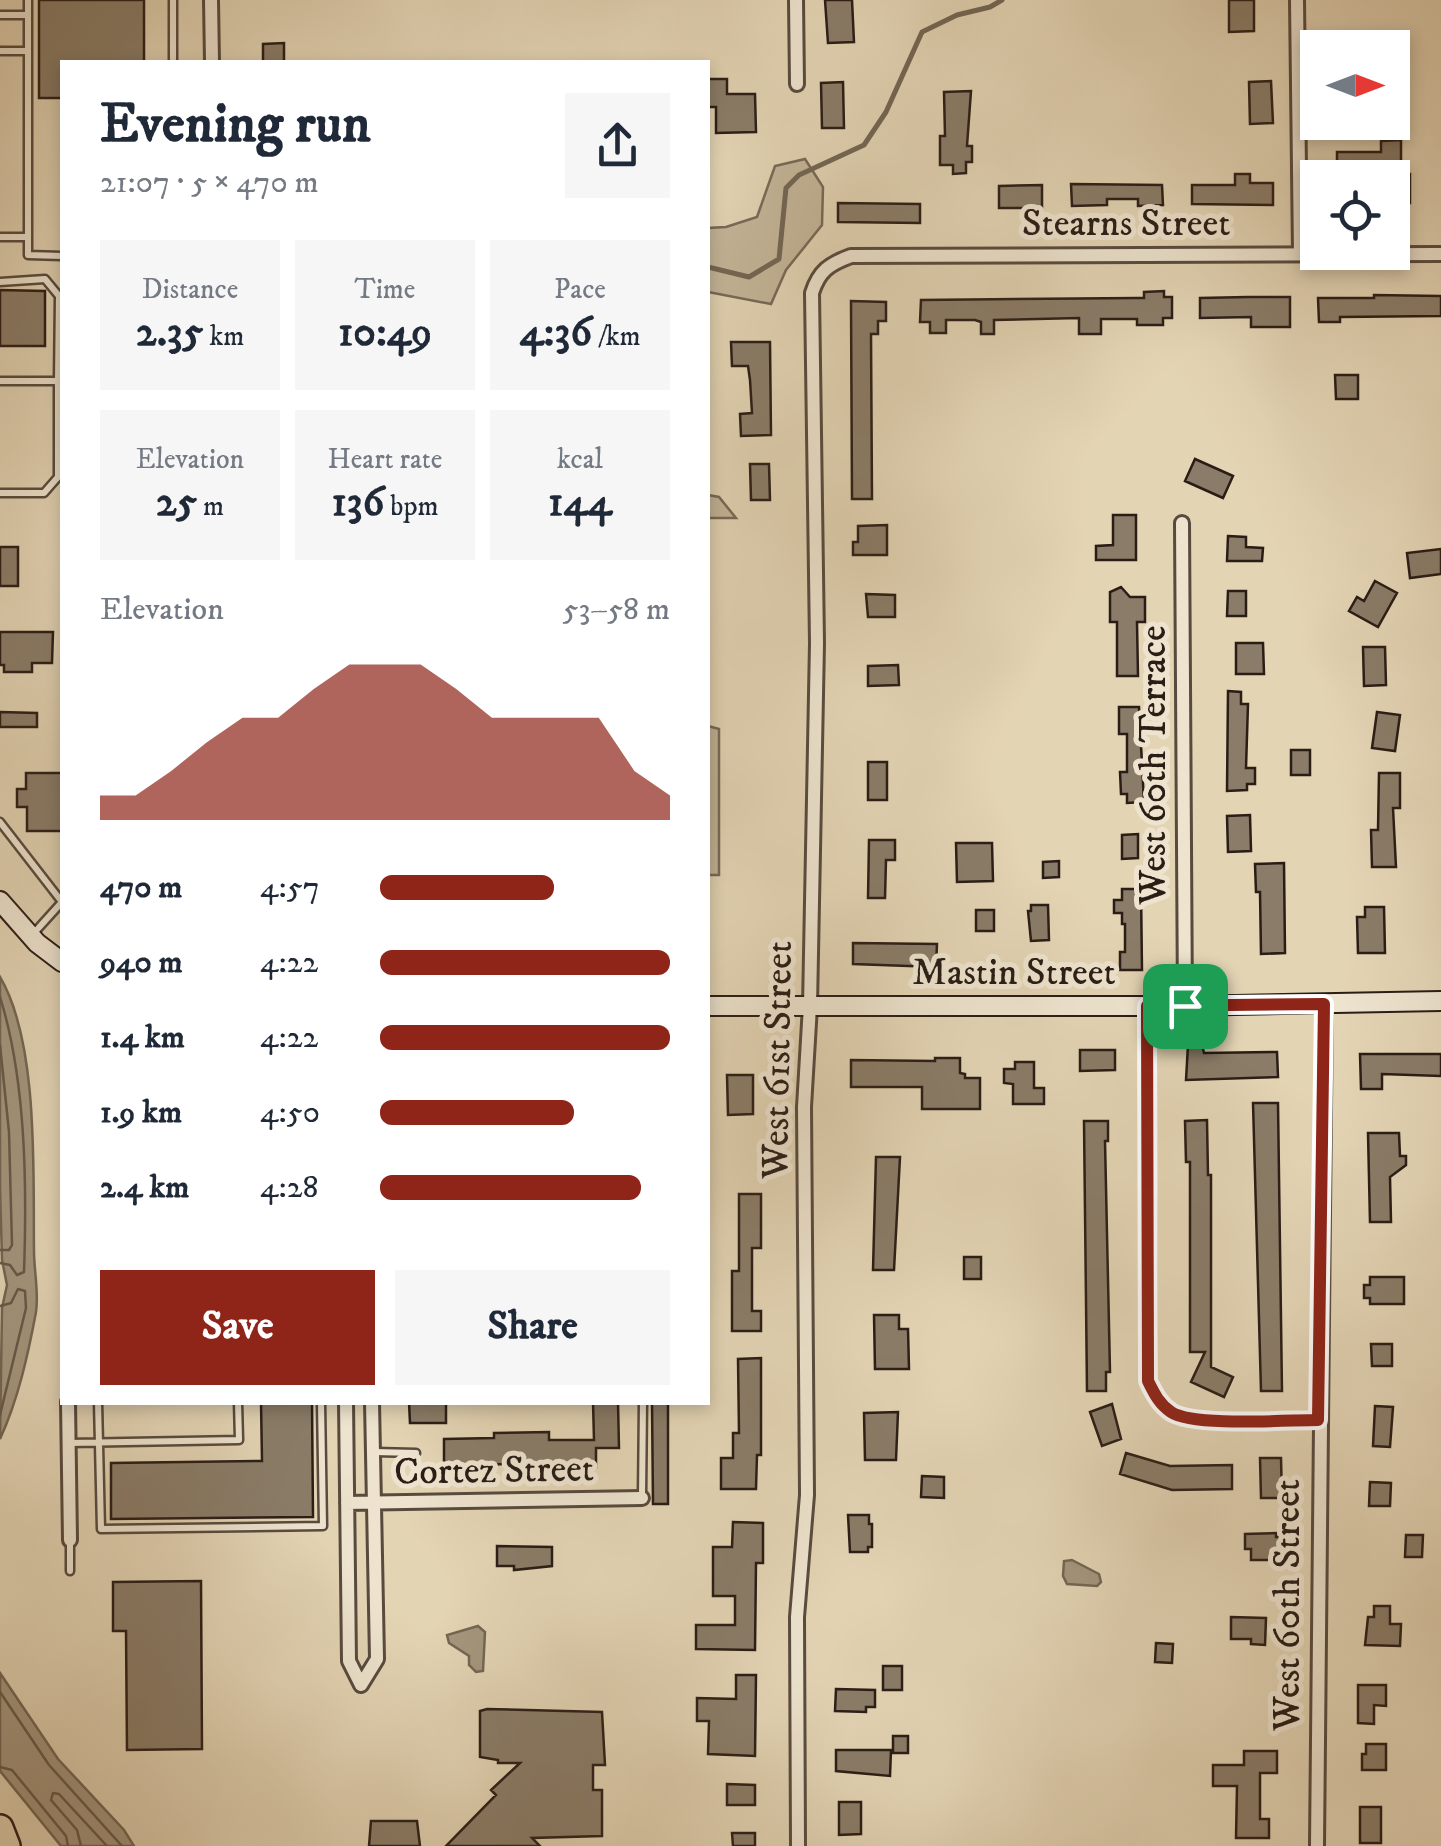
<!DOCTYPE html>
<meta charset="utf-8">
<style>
:root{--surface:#fff;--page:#f6f6f7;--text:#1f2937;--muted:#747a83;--accent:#8f2418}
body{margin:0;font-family:"IM FELL DW Pica",serif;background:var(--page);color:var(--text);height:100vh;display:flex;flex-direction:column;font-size:38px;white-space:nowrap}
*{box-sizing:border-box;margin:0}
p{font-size:32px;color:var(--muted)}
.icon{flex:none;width:55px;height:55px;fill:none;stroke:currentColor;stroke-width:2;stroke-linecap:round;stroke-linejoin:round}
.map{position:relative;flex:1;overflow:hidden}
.panel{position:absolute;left:60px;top:60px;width:650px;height:1345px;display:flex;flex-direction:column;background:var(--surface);border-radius:0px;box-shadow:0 5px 15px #0003}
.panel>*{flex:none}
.needle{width:65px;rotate:90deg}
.fabs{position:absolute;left:1300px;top:30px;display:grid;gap:20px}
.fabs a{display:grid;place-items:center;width:110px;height:110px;border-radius:0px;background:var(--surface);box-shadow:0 5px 15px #0003;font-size:50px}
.pin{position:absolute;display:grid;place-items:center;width:85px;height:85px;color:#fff;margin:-42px;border-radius:20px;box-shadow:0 5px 15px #0006}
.round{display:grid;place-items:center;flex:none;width:105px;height:105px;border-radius:0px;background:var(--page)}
.overview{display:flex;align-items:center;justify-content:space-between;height:170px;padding:0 40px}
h1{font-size:55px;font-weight:700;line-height:75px}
.figures{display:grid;grid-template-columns:repeat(3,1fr);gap:15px;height:170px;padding:10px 40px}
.figures div{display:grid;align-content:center;border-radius:0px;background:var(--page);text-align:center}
.figures b{font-size:42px;font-weight:700}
.figures small{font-size:28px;font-weight:400}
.figures p{font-size:28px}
.chart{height:280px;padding:20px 40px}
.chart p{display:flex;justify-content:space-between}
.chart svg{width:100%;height:180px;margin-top:10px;fill:var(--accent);opacity:.7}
.cta{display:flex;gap:20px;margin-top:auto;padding:20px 40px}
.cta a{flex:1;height:115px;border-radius:0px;background:var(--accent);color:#fff;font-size:40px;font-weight:700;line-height:115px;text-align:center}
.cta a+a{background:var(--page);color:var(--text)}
ul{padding:0 40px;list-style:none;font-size:32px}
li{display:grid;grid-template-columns:160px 120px 1fr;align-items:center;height:75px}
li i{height:25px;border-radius:12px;background:var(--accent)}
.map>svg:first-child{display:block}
</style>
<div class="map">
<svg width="1441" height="1846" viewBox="0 0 1441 1846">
<rect width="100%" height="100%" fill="#e3d4b4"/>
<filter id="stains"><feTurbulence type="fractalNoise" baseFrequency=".002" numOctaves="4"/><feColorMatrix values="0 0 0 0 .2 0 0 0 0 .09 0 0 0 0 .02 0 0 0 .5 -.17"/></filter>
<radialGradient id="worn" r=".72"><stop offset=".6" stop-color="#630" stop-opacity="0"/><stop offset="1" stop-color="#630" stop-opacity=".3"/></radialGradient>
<!-- green -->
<path fill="#c4b599" stroke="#776958" stroke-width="2.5" d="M805,159l18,28 -1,38 -36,45 -15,34 -63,-12v-64l18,-1 31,-10 18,-51z
M708,495l11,2 17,21h-28z
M708,726l11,3v146h-11z"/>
<!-- water -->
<path fill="#a4967e" stroke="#736654" stroke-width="2.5" d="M0,977c39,66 33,197 34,274 0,20 5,42 2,61 -8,43 -18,88 -36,127l2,-131 5,-23 -5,-25 -2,-73z
M1072,1560l27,14 2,8 -4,4 -30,-2 -4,-8 1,-15z
M478,1626l7,6 -2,39 -7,1 -7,-7v-9l-20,-13 -2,-8z
M0,1673l58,86 66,71 10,16h-73l-61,-75z"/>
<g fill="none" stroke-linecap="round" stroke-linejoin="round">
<!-- shore -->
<path stroke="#675a4a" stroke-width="2.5" d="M0,997c26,83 27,188 24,275l-7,3 -7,-10 -10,-2
M0,1045l9,87 3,113 -3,5h-9
M0,1306l11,-3 7,-14 7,2 1,17 -26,107
M0,1692l49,73 73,81
M0,1767l12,3 54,66 2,10
M81,1846l-4,-16 -26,-30 2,-7 6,1 48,52"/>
<!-- stream -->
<path stroke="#736654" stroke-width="5" d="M708,267l41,10 30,-18 7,-71 13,-13 65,-30 22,-33 36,-80 35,-17 33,-8 12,-7"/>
</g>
<!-- building -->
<path fill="#8a7c68" stroke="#2a1d16" stroke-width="2.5" d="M39,0h105v62h-82v36h-23z
M825,0h27l2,42 -26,1z
M1229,0h25v31l-25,1z
M284,43v19h-21v-18z
M708,79h19v15h28l1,38 -40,1v-26h-8z
M1271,81l2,42 -23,1 -1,-42z
M843,82l1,46h-22l-1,-45z
M971,91l-4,55h5v16h-6v11l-13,1v-9h-13v-29h5l-1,-44z
M1401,140v34h9v29l-18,1v-26h-11v-5h-44v-21h44v-11z
M1235,174h15v9h23v22l-81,-1v-19h43z
M1071,184l91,1 1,20 -25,1v-7h-31v6l-35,1z
M1042,185v23h-43v-22z
M838,203l82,1v19l-82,-1z
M0,290l45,1v55h-45z
M1164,291v6h8v21h-9v7h-26v-6h-36v15h-22v-16l-85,2v14h-13v-12l-6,-2h-29v13h-16v-11h-10l1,-22 216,-2h7v-6z
M1374,295l67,1v20l-101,1v5h-21l-1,-24h56z
M1248,297h42v30h-39v-10l-51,1v-20z
M851,301l35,1v19h-8v13h-7l1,165h-20z
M731,342h39l1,93 -30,1 -1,-22 12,-1 -2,-33 -2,-14h-16z
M1335,375h23v24h-22z
M1195,459l38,17 -10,22 -38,-17z
M750,464h19l1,36h-19z
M1113,515h23v45h-40v-14l17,-1z
M887,525v30h-34v-13h5v-16z
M1228,536l18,1v10l17,1 -1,13h-35z
M0,547h18v39h-18z
M1441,549v25l-31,4 -3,-25z
M1375,581l22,12 -19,34 -29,-16 8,-14 7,4z
M1121,587l9,10h15v25h-8l1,54h-21v-54h-7v-30z
M1228,591h18v25h-19z
M866,594l29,1v22h-27z
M0,632h53l-1,31h-20v9h-28v-7h-4z
M1236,643h27l1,31h-28z
M1363,647h22l1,38 -22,1z
M898,665l1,20 -31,1v-20z
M1228,691l13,1v12h7l-2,64h9v16h-8v6l-20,1z
M1119,707h20l5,95 -17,1v-9h-6l-1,-22h7v-38h-8z
M0,712l37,1v14h-37z
M1377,712l23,3 -5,36 -23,-3z
M1291,750h19v25h-19z
M868,762h19v38h-19z
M26,773h36v58h-35v-24h-10v-18h9z
M1379,773h21v35h-7l3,59h-24l-1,-37h7z
M1250,815l1,36 -23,1 -1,-36z
M1138,834v24l-16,1v-24z
M869,840h26v20h-9l-1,38h-17z
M956,843h36l1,38 -36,1z
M1059,861v16l-16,1v-16z
M1284,863l1,90 -24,1 -1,-62h-4l-1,-28z
M1122,889h19l1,81h-22v-18h5v-28h-3v-11h-8v-13h8z
M1031,905h17l1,35 -18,1 -3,-30h3z
M1365,907h19l1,46h-27l-1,-36h8z
M976,910h18v21h-18z
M853,943l84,1 -1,23 -83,-3z
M1188,1045h14l2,8 73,-1 1,25 -92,3z
M1080,1050h35v20l-35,1z
M1360,1054h81v22l-59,-2v15h-21z
M935,1058h25v15l5,1v4h15v31h-58v-22h-71v-27l84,1z
M1015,1062h19v26h10v16h-31v-20l-9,-1v-14h11z
M727,1075h26v39l-25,1z
M1253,1103h25l4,288h-21z
M1207,1120l1,55h3v192l22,10 -9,20 -33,-15 14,-30h-15v-190h-4l-1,-41z
M1084,1121h24v20h-3l5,231h-4v19h-19z
M1368,1133h31l1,23h6v9l-16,12 1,45h-21z
M876,1157h24l-6,113h-21z
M739,1194h22v54h-9v63h9v20h-29v-60h7z
M964,1257h17v22h-17z
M1370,1277h34v27h-34v-6h-6v-13h6z
M874,1315h25v14h9l1,40h-34z
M1371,1344h21v22h-20z
M761,1358v97h-4l-1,34h-35v-31h12v-25h6l-1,-74z
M261,1402h51l1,115 -202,2v-56l151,-2z
M409,1402h37v21h-36z
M593,1402h25l1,46h-23v19l-50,1v-6l-102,5v-28l50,-1v-5l55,-1v8h45z
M652,1402h16v102h-15z
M1112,1404l9,35 -19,7 -12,-34z
M1375,1406l18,1 -3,40 -17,-1z
M898,1412l-2,48h-31l-1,-47z
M1126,1453l44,13 62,-1v24l-60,1 -52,-16z
M1260,1458h21l1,40h-21z
M922,1476l22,1v21l-23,-1z
M1370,1482l21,1 -1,23h-21z
M848,1515h21v9h3v23h-4v5h-18z
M733,1522l30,1v40h-7l-1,87 -59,-1v-24h39v-29h-22v-49h19z
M1276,1533v4h6v18h-5v5h-26v-11h-6v-15z
M1406,1535h17l-1,22h-17z
M497,1546l55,1v19l-38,4v-4h-17z
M201,1581l1,168 -75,1 -1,-119h-13v-49z
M1374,1606h16v18h11l-1,22 -35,-1 3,-28h6z
M1231,1617l35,1 -1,27 -14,-1v-5h-20z
M1156,1643l17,1 -1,19 -17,-1z
M883,1666h19v24h-19z
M736,1675h20l-1,81 -47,-2 1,-33h-12v-23l39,1z
M1358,1685h28v21l-12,-1v19l-16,-1z
M836,1689l39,1v17h-9v5l-31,-1z
M487,1709l115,3 3,53h-12v25h9v46l-70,2 8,8h-94l50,-51 -5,-5 29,-27h-22v-3l-18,-3v-46z
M893,1736h15v17h-15z
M1366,1744h20v26h-24v-16h4z
M836,1750h55l-1,26 -54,-5z
M1244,1751h33v22h-17v46h9v19h-33l1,-52h-24v-21h31z
M727,1784l28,1v20h-28z
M839,1802h22v32l-22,1z
M1360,1807h21v36h-21z
M371,1821h46l3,25h-51z
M732,1833h23v13h-22z"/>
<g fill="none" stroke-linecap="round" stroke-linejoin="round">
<defs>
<path id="lane" d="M0,15h28
M0,51h28
M173,62v-62
M0,237h28v-237
M28,237v18l34,1
M0,282l45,-3 14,17 -1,85
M0,381h58v96l-14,16h-44
M0,822l62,80 -28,31
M98,1402l3,127 222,-3 -2,-124
M70,1443l169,-3 -1,-38
M375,1452l41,1
M642,1496l1,-94
M70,1541v30"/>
<path id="street" d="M211,0l1,62
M796,0l1,84
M1297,0l3,253
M1182,523l3,483
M1147,1006l2,375c5,12 10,23 22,31 22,15 117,8 147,8
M68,1402l2,138
M346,1402l3,259 12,24
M347,1503l295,-5
M361,1685l16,-26 -5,-257
M798,1846l-1,-229 10,-122 -3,-388 6,-101 7,-363 -5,-350c7,-22 17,-29 39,-37l590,-2
M1317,1846l8,-842"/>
<path id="secondary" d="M0,901l37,42 25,19
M708,1006h477l256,-5"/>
<path id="highway" d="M0,1828l7,18"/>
</defs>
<!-- lane casing -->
<use href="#lane" stroke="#584b3e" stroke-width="11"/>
<!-- street casing -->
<use href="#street" stroke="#584b3e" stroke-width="18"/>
<!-- secondary casing -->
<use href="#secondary" stroke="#2a1d16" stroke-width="22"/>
<!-- highway casing -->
<use href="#highway" stroke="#2a1d16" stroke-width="30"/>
<!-- lane -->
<use href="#lane" stroke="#ede3ce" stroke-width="6"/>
<!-- street -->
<use href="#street" stroke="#ede3ce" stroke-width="12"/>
<!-- secondary -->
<use href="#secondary" stroke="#ede3ce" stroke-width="18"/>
<!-- highway -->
<use href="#highway" stroke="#e3d4b4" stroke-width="25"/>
</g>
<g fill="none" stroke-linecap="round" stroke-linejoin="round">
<defs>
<path id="route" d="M1324,1004l-6,416c-30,0 -125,7 -147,-8 -12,-8 -17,-19 -23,-31l-1,-375z"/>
</defs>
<!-- route casing -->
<use href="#route" stroke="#fff" stroke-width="20"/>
<!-- route -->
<use href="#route" stroke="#8f2418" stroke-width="12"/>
</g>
<g text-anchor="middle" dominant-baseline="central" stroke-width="10" stroke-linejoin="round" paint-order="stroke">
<!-- street labels -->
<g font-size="38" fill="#2a1d16" stroke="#ede3ce">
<text x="1126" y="224">Stearns Street</text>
<text transform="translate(1154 765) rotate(-90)">West 60th Terrace</text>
<text x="1014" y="973">Mastin Street</text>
<text transform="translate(778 1060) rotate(-89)">West 61st Street</text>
<text transform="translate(494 1471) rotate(-1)">Cortez Street</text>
<text transform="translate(1288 1605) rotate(-90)">West 60th Street</text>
</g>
</g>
<rect width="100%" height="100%" filter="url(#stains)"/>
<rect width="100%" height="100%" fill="url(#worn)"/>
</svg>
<div class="fabs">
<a><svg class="needle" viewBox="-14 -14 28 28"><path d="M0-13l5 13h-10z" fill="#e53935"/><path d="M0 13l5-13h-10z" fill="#747a83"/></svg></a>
<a><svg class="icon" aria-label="locate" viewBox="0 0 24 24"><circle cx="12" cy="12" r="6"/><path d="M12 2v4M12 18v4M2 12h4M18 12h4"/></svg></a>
</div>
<div class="pin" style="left:1185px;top:1006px;background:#1e9e55"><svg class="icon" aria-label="arrive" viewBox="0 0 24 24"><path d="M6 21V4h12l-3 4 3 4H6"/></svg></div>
<section class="panel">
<div class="overview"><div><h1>Evening run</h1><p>21:07 · 5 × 470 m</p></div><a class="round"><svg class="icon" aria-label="share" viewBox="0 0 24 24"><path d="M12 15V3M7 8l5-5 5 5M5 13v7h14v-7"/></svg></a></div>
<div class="figures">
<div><p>Distance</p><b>2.35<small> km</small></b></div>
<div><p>Time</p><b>10:49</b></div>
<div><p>Pace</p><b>4:36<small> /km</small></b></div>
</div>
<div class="figures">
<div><p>Elevation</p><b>25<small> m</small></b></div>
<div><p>Heart rate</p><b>136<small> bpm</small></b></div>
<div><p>kcal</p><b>144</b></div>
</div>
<div class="chart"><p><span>Elevation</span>53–58 m</p>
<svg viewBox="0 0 160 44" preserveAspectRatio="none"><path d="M0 44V38L10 38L20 32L30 25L40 19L50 19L60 12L70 6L80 6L90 6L100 12L110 19L120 19L130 19L140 19L150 32L160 38V44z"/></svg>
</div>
<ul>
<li><b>470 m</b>4:57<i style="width:60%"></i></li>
<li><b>940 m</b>4:22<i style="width:100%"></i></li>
<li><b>1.4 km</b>4:22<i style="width:100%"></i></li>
<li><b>1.9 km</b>4:50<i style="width:67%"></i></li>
<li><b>2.4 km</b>4:28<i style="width:90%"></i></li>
</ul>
<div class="cta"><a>Save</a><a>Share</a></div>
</section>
</div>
